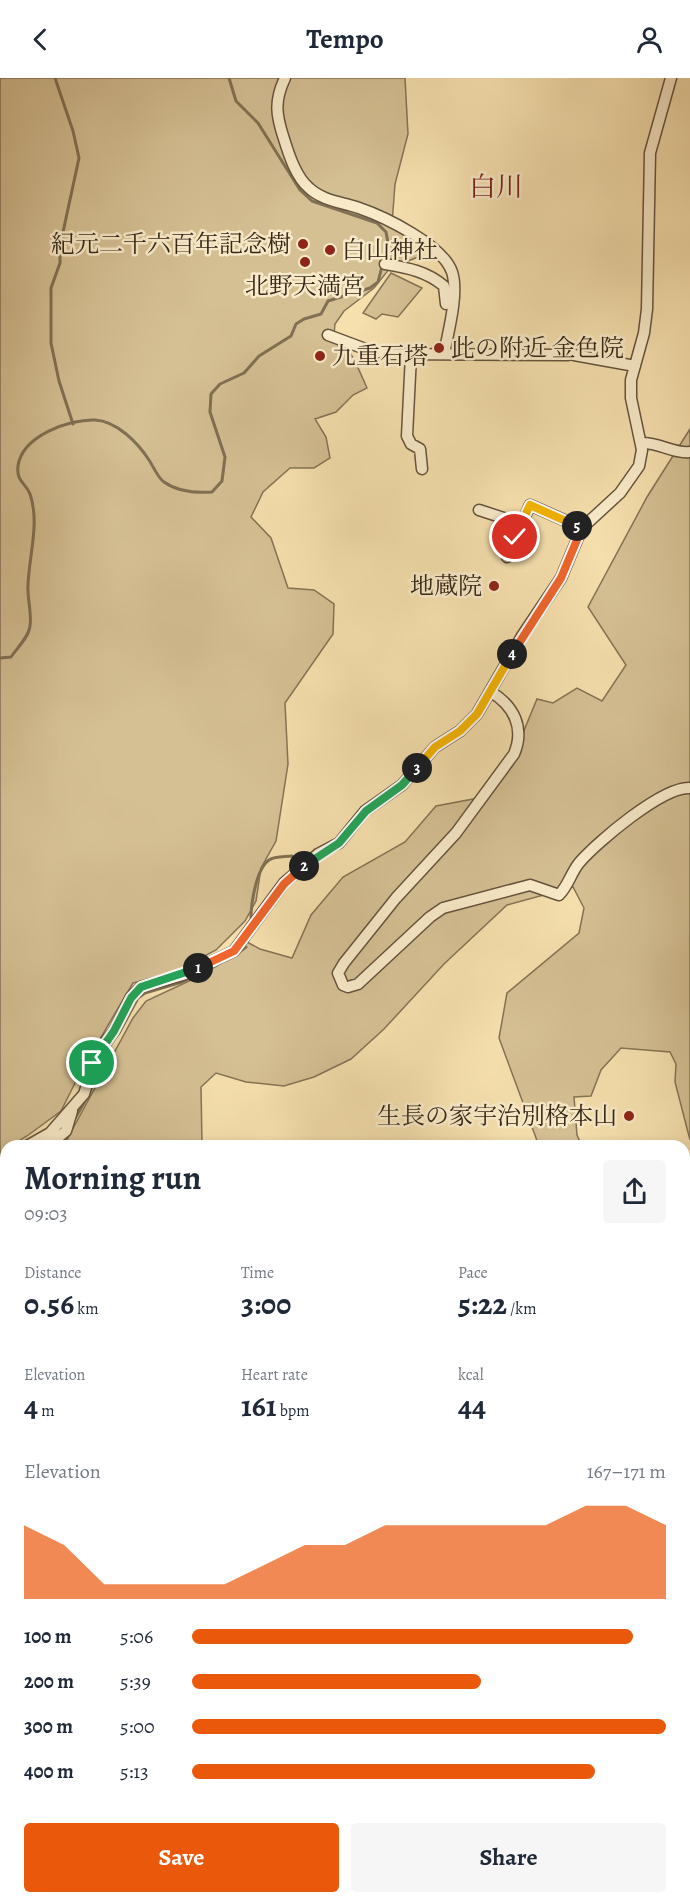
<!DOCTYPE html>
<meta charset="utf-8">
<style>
:root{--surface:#fff;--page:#f6f6f7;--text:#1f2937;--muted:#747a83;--accent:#ea580c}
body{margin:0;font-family:Alegreya,"Noto Serif JP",serif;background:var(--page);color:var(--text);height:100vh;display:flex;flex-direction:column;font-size:22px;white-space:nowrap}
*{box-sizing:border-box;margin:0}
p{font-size:20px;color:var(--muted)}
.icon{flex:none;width:33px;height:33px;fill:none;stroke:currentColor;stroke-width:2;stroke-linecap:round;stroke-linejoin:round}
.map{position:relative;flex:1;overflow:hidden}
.details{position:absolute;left:0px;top:1062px;width:690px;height:764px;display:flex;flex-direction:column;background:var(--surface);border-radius:18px 18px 0 0;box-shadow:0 3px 9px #0003}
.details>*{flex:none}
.pin{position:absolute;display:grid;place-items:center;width:51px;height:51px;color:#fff;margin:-26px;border:3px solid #fff;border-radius:50%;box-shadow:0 2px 6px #0007}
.km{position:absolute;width:30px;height:30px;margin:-15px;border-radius:50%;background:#222;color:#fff;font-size:16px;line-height:30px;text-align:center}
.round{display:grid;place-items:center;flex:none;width:63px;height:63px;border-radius:6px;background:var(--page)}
.headline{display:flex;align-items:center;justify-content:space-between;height:102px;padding:0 24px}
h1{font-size:33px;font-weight:700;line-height:45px}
.metrics{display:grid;grid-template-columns:repeat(3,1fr);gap:9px;height:102px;padding:6px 24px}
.metrics div{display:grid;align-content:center}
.metrics b{font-size:30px;font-weight:700}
.metrics small{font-size:16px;font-weight:400}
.metrics p{font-size:16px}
.chart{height:168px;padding:12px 24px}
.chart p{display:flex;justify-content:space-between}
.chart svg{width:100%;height:108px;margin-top:6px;fill:var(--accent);opacity:.7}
.action{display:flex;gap:12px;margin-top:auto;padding:12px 24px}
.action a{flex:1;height:69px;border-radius:6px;background:var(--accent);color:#fff;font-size:24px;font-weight:700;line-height:69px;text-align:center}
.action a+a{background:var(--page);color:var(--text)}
ul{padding:0 24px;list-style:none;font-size:20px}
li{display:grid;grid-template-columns:96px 72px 1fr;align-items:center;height:45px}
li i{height:15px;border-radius:8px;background:var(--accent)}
header{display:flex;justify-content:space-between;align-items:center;height:78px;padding:0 24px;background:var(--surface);font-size:27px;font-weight:700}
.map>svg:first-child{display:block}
</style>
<header><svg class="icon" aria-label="back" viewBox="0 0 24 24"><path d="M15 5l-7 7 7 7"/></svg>Tempo<svg class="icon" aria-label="person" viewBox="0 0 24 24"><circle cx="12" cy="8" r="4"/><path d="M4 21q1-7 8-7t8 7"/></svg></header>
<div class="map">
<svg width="690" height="1825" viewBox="0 0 690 1825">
<rect width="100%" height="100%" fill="#f6e0ae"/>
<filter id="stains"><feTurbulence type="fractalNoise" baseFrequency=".00333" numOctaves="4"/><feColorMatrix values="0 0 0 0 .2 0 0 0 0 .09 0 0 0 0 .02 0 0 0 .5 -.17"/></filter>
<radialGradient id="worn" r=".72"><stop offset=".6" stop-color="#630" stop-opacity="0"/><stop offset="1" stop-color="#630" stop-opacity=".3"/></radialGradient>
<!-- green -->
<path fill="#d5c094" stroke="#857356" stroke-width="1.5" d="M0,0h405l3,56 -13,50 -3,40 15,14 11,19 -28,11 -16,20 -30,23 -9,13 -1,10c17,14 24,34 33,54l-14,7 -17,17 -21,7 11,18 4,21 -16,10h-24l-27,24 -12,25 20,21 17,50 26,2 20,14 -1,30 -48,69 3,61 -12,77 -15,27 -5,33 -11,20 -29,29 -45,24 -38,9 -52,88 -20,40 -34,25 -16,10h-5v3l-6,4z
M391,195l31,15 -24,29 -16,-3 -6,5 -13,-6z
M690,351v711l-15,-58 1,-18 -6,-12 -49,-4 -20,22 -10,26 -17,1 3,38 5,11h-43l-40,-108 8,-45 72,-60 5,-25 -11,-21 -66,18 -63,59 -60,65 -33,30 -37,18 -30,9 -38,-4 -30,-9 -15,14 1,59h-147l16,-14 62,-114 13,-17 60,-28 41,-31 13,7 32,9 19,-43 32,-38 62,-35 31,-36 53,-10 32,-44 2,-19 14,-34 16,4 24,-15 25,13 24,-36 -38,-58 59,-110z
M6,1106v144l-6,-8v-131z
M690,1111v704l-6,-2v-700z
M0,1546l6,12v262h124l3,5h-133z"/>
<!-- water -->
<path fill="#b4a17b" stroke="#817053" stroke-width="1.5" d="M0,1309l6,11v168l-6,-12z
M231,1820h170l9,5h-172z"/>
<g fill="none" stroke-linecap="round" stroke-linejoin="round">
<!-- stream -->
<path stroke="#817053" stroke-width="3" d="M55,0l18,53 6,27 -19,88v17l-9,25v55l8,38 14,43
M0,580l11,-1c6,-9 18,-20 19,-31 2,-13 -3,-28 -2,-41 1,-30 12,-62 2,-91 -4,-11 -14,-12 -12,-28 4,-30 51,-47 77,-46 22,1 43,23 54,40 4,6 9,18 15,22 14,10 33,11 48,10l10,-11 3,-24 -15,-45 1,-18 9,-10 24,-11 15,-17 32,-20 5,-12 8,-5 17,-5 7,-13 42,-13 8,-6 10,-39 -2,-11 -9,-9 -65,-22 -12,-11 -42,-67 -22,-22 -7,-23
M251,840c0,-14 5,-49 18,-58 6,-4 15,-3 23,-4
M238,875l8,-6
M102,979l17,-24 19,-35 7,-5 37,-11 35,-17
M73,1044l16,-28
M64,1068l5,-12
M0,1112l6,-3"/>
<defs>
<path id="minor" d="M285,0c-11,23 -9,37 -1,61 5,16 12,38 25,49 14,13 33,14 50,20 26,9 84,37 93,64 7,21 -4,61 -8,82
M385,186c23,4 41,7 59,22l2,18
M328,257l40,15 24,4 176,1
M411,277l-4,81 4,8 9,5 2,20
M574,277l61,11
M641,365c18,-1 32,11 49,9
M479,432l43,14
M507,479l23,-52 52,23
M491,614c23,14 34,36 23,62l-58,79 -60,65 -52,65 -6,10 5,12 5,2 10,-3 72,-67 13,-9 87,-23 29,10c9,-9 12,-22 20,-32 18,-21 84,-77 111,-75
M27,1068l23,-13 34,-39 14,-43 16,-20 17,-34 10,-10 45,-13 48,-23 50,-68 34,-29 21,-11 26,-32 37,-26 33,-38 25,-16 17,-17 45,-78 39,-58 21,-50 38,-35 19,-27 3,-16 -11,-52v-18l13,-47 3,-24 3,-156 21,-75
M48,1068l18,-15 6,-20
M0,1084l6,-4
M0,1098l6,-4
M0,1520l6,10
M207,1820l9,5
M536,1820l15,5
M562,1820l1,5"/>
<path id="tertiary" d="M0,1253l6,10"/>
<path id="primary" d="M0,1194l6,11
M667,1820l15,5"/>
</defs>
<!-- minor casing -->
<use href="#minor" stroke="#65543d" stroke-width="13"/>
<!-- tertiary casing -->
<use href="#tertiary" stroke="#65543d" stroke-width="14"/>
<!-- primary casing -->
<use href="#primary" stroke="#352617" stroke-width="19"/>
<!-- minor -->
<use href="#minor" stroke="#f9ebca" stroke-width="10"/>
<!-- tertiary -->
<use href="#tertiary" stroke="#f9ebca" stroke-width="12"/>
<!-- primary -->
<use href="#primary" stroke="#f6e0ae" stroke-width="16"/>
</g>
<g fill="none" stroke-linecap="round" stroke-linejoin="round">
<defs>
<path id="split-1" d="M92,985l22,-32 17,-33 10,-11 57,-19"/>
<path id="split-2" d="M198,890l36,-17 50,-67 20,-18"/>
<path id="split-3" d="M304,788l35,-23 27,-32 36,-26 15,-17"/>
<path id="split-4" d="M417,690l18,-21 25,-16 17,-17 35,-60"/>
<path id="split-5" d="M512,576l49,-76 21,-50 -5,-2"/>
<path id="split-6" d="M515,459l15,-32 47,21"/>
</defs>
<!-- split-1 casing -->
<use href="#split-1" stroke="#fff" stroke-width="12"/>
<!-- split-2 casing -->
<use href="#split-2" stroke="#fff" stroke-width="12"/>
<!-- split-3 casing -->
<use href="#split-3" stroke="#fff" stroke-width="12"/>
<!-- split-4 casing -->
<use href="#split-4" stroke="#fff" stroke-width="12"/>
<!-- split-5 casing -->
<use href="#split-5" stroke="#fff" stroke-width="12"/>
<!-- split-6 casing -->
<use href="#split-6" stroke="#fff" stroke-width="12"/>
<!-- split-1 -->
<use href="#split-1" stroke="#22a559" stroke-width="8"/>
<!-- split-2 -->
<use href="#split-2" stroke="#f0652b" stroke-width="8"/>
<!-- split-3 -->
<use href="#split-3" stroke="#22a559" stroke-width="8"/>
<!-- split-4 -->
<use href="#split-4" stroke="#f5b400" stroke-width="8"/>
<!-- split-5 -->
<use href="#split-5" stroke="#f0652b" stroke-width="8"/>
<!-- split-6 -->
<use href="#split-6" stroke="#f5b400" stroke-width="8"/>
</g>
<!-- markers -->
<g fill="#8f2418" stroke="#f9ebca" stroke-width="2">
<circle cx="303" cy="166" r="6"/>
<circle cx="330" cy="172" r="6"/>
<circle cx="305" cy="184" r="6"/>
<circle cx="439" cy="270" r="6"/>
<circle cx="320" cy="278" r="6"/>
<circle cx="494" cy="508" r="6"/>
<circle cx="629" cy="1038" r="6"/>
</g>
<g text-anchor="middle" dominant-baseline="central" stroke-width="5" stroke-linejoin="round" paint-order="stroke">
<!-- poi labels -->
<g font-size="24" fill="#352617" stroke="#f9ebca" text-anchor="end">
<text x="291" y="166">紀元二千六百年記念樹</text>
<text x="342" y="172" text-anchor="start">白山神社</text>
<text x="305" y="208" text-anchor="middle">北野天満宮</text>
<text x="451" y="270" text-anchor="start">此の附近 金色院</text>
<text x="332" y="278" text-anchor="start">九重石塔</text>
<text x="482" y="508">地蔵院</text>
<text x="617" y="1038">生長の家宇治別格本山</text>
</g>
<!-- quarter labels -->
<g font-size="27" fill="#7a1f14" stroke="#f9ebca">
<text x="496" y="109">白川</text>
</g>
</g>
<rect width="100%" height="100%" filter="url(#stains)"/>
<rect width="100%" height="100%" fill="url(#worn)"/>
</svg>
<div class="pin" style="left:92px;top:985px;background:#1e9e55"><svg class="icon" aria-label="arrive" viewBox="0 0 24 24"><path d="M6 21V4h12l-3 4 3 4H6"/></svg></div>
<div class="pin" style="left:515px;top:459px;background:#d93025"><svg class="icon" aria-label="check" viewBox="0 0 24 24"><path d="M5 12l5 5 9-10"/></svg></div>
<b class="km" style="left:198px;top:890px">1</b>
<b class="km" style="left:304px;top:788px">2</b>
<b class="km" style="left:417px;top:690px">3</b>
<b class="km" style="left:512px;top:576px">4</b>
<b class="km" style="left:577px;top:448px">5</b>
<section class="details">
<div class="headline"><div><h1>Morning run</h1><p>09:03</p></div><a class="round"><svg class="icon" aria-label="share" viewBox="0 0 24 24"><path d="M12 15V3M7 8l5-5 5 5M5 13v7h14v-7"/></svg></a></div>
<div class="metrics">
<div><p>Distance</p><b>0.56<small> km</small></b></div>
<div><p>Time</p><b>3:00</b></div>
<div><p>Pace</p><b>5:22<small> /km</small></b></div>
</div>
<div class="metrics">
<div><p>Elevation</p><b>4<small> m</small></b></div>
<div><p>Heart rate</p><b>161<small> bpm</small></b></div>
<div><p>kcal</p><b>44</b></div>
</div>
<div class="chart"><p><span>Elevation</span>167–171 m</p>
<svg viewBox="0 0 160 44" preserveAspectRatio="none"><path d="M0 44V14L10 22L20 38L30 38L40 38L50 38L60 30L70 22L80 22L90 14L100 14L110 14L120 14L130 14L140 6L150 6L160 14V44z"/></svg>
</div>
<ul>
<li><b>100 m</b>5:06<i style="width:93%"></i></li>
<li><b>200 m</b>5:39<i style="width:61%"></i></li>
<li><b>300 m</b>5:00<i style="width:100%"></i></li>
<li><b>400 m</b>5:13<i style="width:85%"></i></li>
</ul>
<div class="action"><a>Save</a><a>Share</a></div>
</section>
</div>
